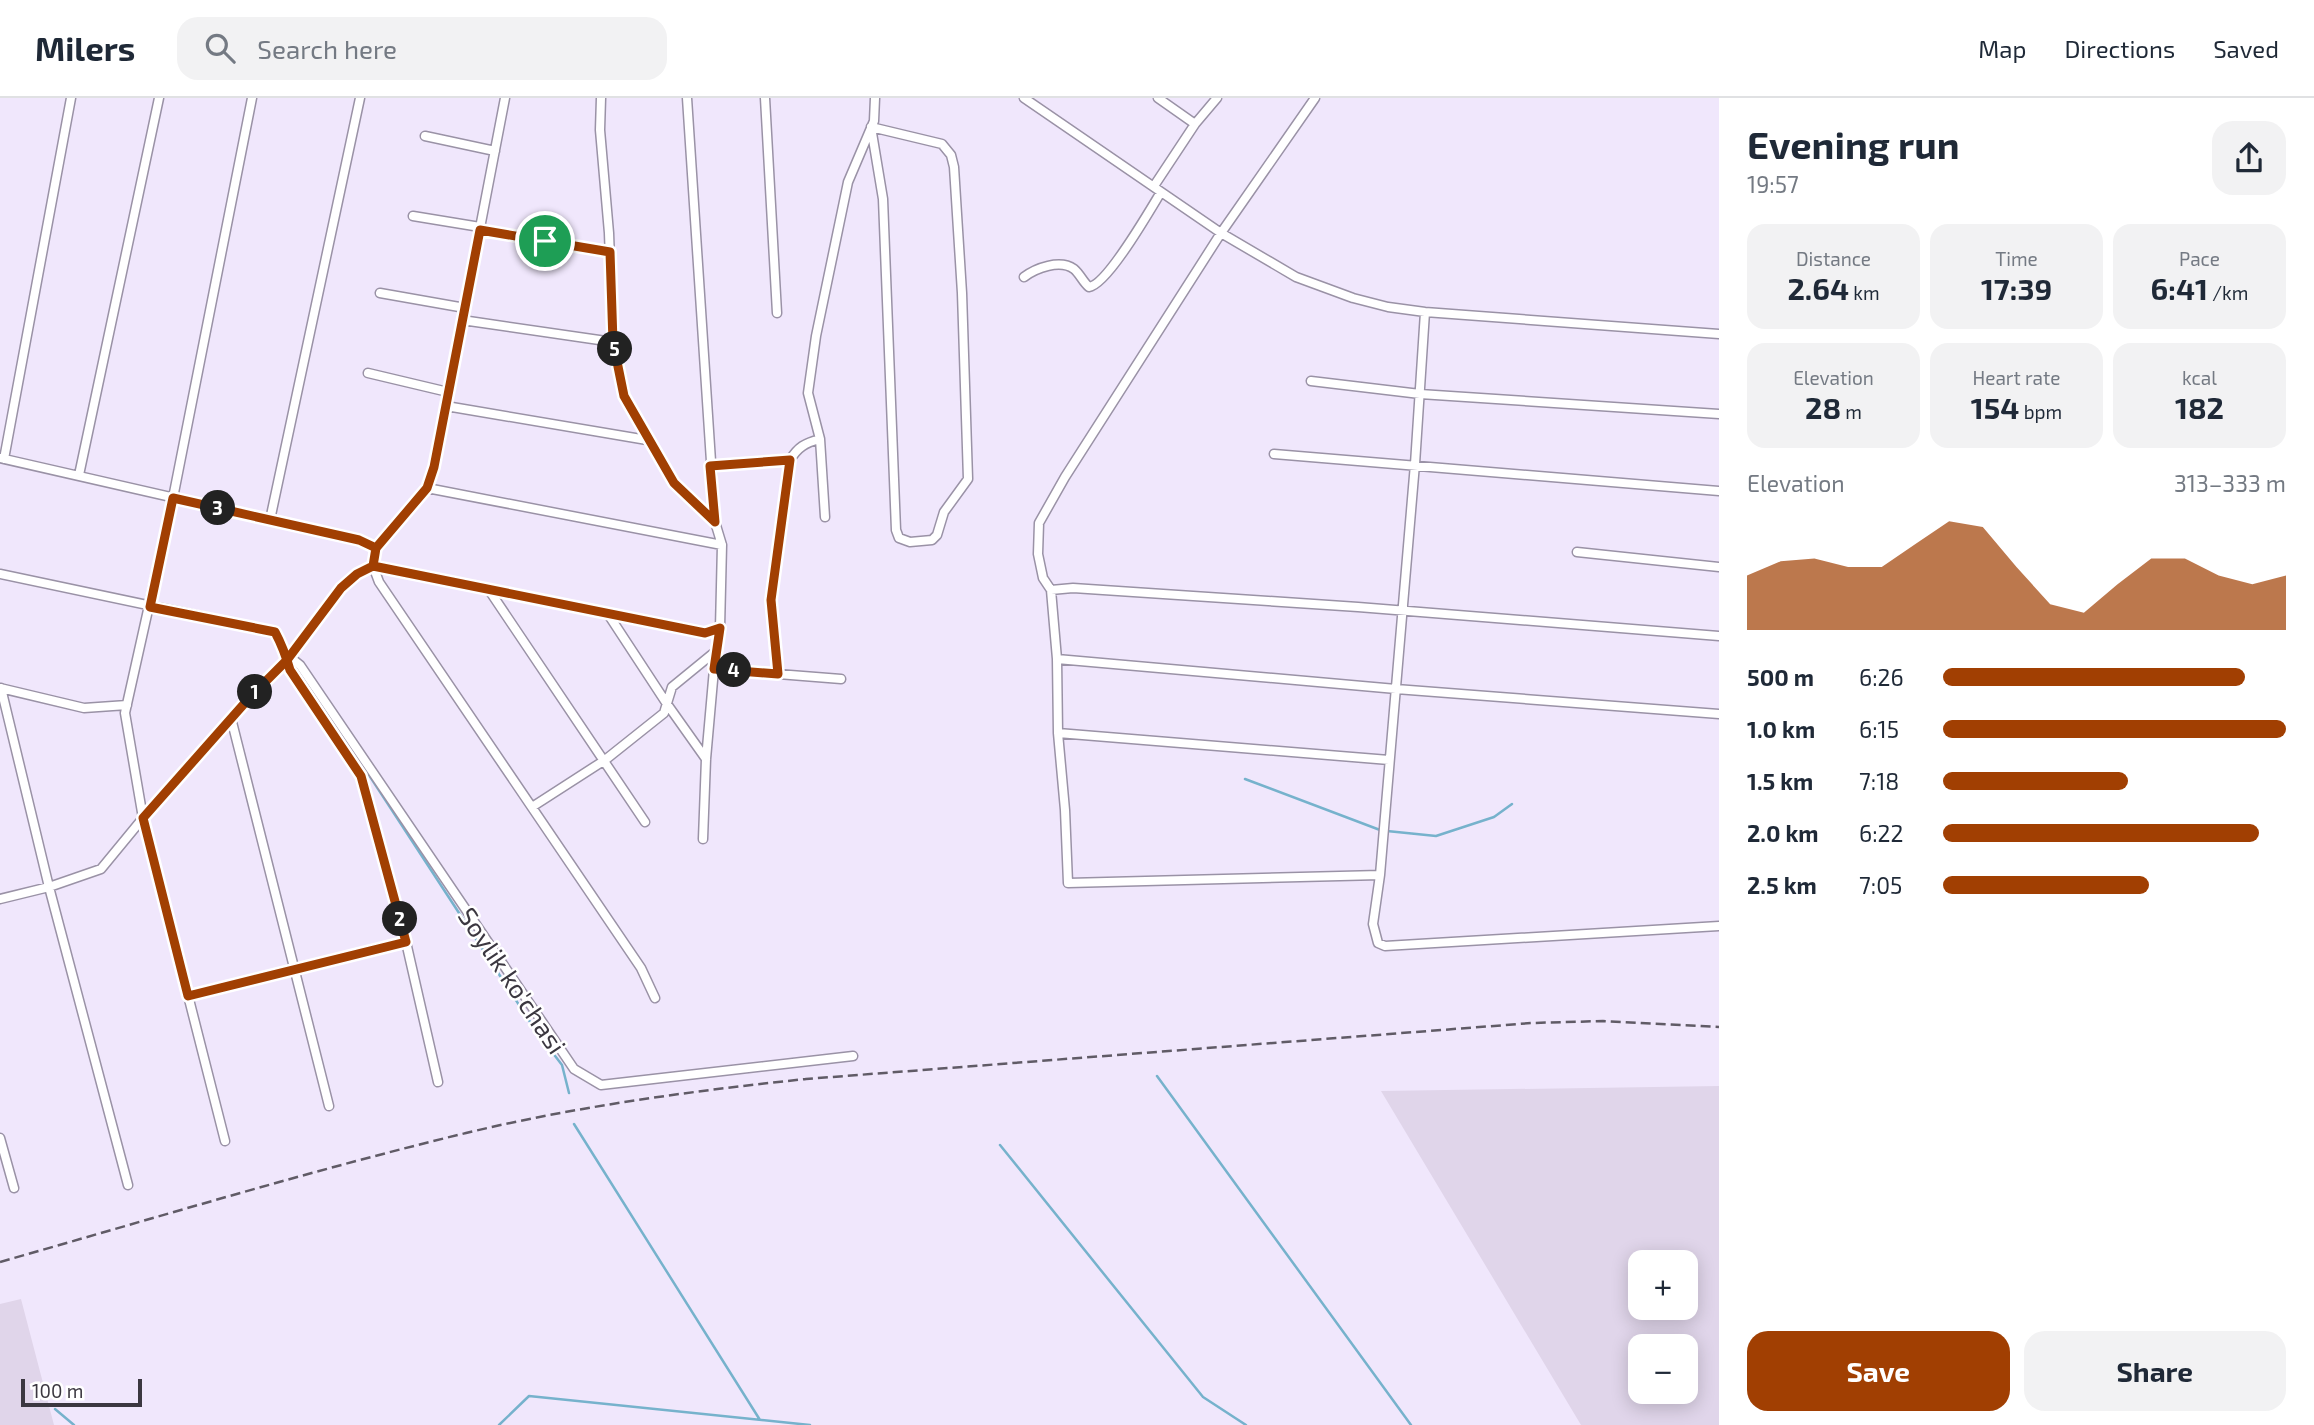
<!DOCTYPE html>
<meta charset="utf-8">
<style>
:root{--surface:#fff;--page:#f2f2f3;--text:#1f2937;--muted:#747a83;--line:#e0e1e3;--accent:#a13f02}
body{margin:0;font-family:"Exo 2",sans-serif;background:var(--page);color:var(--text);height:100vh;display:flex;flex-direction:column;font-size:26px;white-space:nowrap}
*{box-sizing:border-box;margin:0}
p{font-size:23px;color:var(--muted)}
.icon{flex:none;width:38px;height:38px;fill:none;stroke:currentColor;stroke-width:2;stroke-linecap:round;stroke-linejoin:round}
.map{position:relative;flex:1;overflow:hidden}
.drawer{display:flex;flex-direction:column;background:var(--surface);width:595px}
.drawer>*{flex:none}
.buttons{position:absolute;left:1628px;top:1152px;display:grid;gap:14px}
.buttons a{display:grid;place-items:center;width:70px;height:70px;border-radius:14px;background:var(--surface);box-shadow:0 4px 18px #0003;font-size:35px}
.scale{position:absolute;left:21px;bottom:18px;width:121px;box-sizing:border-box;padding-left:7px;border:4px solid #3b3740;border-top:0;font-size:19px;line-height:24px;white-space:nowrap;color:#3b3740;-webkit-text-stroke:5px #fff;paint-order:stroke}
.pin{position:absolute;display:grid;place-items:center;width:60px;height:60px;color:#fff;margin:-30px;border:4px solid #fff;border-radius:50%;box-shadow:0 2px 7px #0007}
.km{position:absolute;width:35px;height:35px;margin:-18px;border-radius:50%;background:#222;color:#fff;font-size:19px;line-height:35px;text-align:center}
.round{display:grid;place-items:center;flex:none;width:74px;height:74px;border-radius:21px;background:var(--page)}
.summary{display:flex;align-items:center;justify-content:space-between;height:119px;padding:0 28px}
h1{font-size:38px;font-weight:700;line-height:52px}
.stats{display:grid;grid-template-columns:repeat(3,1fr);gap:10px;height:119px;padding:7px 28px}
.stats div{display:grid;align-content:center;border-radius:18px;background:var(--page);text-align:center}
.stats b{font-size:30px;font-weight:700}
.stats small{font-size:19px;font-weight:400}
.stats p{font-size:19px}
.chart{height:196px;padding:14px 28px}
.chart p{display:flex;justify-content:space-between}
.chart svg{width:100%;height:126px;margin-top:7px;fill:var(--accent);opacity:.7}
.cta{display:flex;gap:14px;margin-top:auto;padding:14px 28px}
.cta a{flex:1;height:80px;border-radius:21px;background:var(--accent);color:#fff;font-size:28px;font-weight:700;line-height:80px;text-align:center}
.cta a+a{background:var(--page);color:var(--text)}
ul{padding:0 28px;list-style:none;font-size:23px}
li{display:grid;grid-template-columns:112px 84px 1fr;align-items:center;height:52px}
li i{height:18px;border-radius:9px;background:var(--accent)}
header{display:flex;align-items:center;gap:42px;box-sizing:border-box;height:98px;padding:0 35px;background:var(--surface);border-bottom:2px solid var(--line)}
header strong{font-size:33px}
nav{display:flex;gap:38px;margin-inline-start:auto;font-size:24px}
.search{width:490px;height:63px;background:var(--page);display:flex;align-items:center;gap:18px;box-sizing:border-box;padding:0 24px;border-radius:21px;color:var(--muted);font-size:26px}
main{display:flex;flex:1;min-height:0}
.map>svg:first-child{display:block}
</style>
<header>
<strong>Milers</strong>
<div class="search"><svg class="icon" aria-label="search" viewBox="0 0 24 24"><circle cx="10" cy="10" r="6"/><path d="M15 15l6 6"/></svg>Search here</div>
<nav><a>Map</a><a>Directions</a><a>Saved</a></nav>
</header>
<main>
<div class="map">
<svg width="1719" height="1327" viewBox="0 0 1719 1327">
<rect width="100%" height="100%" fill="#f0e7fc"/>
<!-- industrial -->
<path fill="#e0d5ea" fill-rule="evenodd" d="M1719,988v339h-138l-200,-334zM1640,1164h45v45h-45zM1640,1248h45v45h-45z
M21,1201l33,126h-54v-121z"/>
<g fill="none" stroke-linecap="round" stroke-linejoin="round">
<!-- stream -->
<path stroke="#76b2cc" stroke-width="2.5" d="M296,571l73,106 167,256 26,34 7,28
M1245,681l135,51
M1387,733l49,5 58,-19 18,-13
M1157,978l254,349
M574,1026l186,296
M1000,1047l203,252 43,28
M55,1311l19,16
M499,1327l30,-29 281,29"/>
<defs>
<path id="minor" d="M505,0l-71,369 -7,21 -51,60 -3,18 6,16 262,386 14,30
M601,0l-1,32 9,103 4,109 11,54 50,87 41,39 7,23 -2,83 -6,41 -8,90 -3,80
M687,0l28,424
M765,0l12,215
M1024,0l197,135 75,44 57,21 35,9 37,5 294,22
M1315,0l-94,135 -156,244 -26,46 -1,31 5,24 8,12 22,-2 285,19 361,29
M1195,26l22,-26
M871,29l71,17 9,11 3,12 8,126 6,186 -24,33 -7,23 -5,5 -22,2 -11,-4 -3,-8 -13,-331z
M425,38l70,15
M1154,88l41,-62 -37,-26
M413,118l67,11
M480,132l130,22
M1024,179c12,-9 36,-18 50,-8 6,5 9,13 15,18 18,-2 61,-77 72,-95
M380,195l85,15
M1425,214l-10,152 -35,411 -7,49 5,19 7,3 334,-20
M462,222l151,22
M368,275l80,19
M1311,283l109,13 299,20
M446,308l201,34
M1274,356l445,37
M0,360l359,82 17,8
M4,361l67,-361
M710,368l80,-6
M79,377l80,-377
M427,390l295,57
M825,419l-5,-78 -12,-46 8,-57 32,-154 26,-61 1,-23
M270,422l90,-422
M1577,454l142,15
M0,476l275,58 9,17 6,21 71,106 45,166 32,140
M489,492l156,232
M1051,492l6,69 1,74 7,77 3,73 312,-8
M608,516l59,90 39,55
M290,559l10,8 274,404 27,16 252,-29
M1057,561l339,30 323,25
M714,571l127,10
M778,576l-7,-74 19,-140c8,-13 15,-17 30,-21
M0,590l84,20 43,-3
M1,590l48,199 79,298
M231,620l98,388
M1058,635l331,27
M532,709l73,-47 59,-47 8,-26 44,-36
M0,801l49,-12 52,-18 42,-51 -18,-105 48,-215 79,-400
M188,898l218,-54
M0,1040l14,50
M225,1043l-82,-323 108,-122 36,-36 54,-72 16,-14 16,-8 331,67 16,-5"/>
</defs>
<!-- minor casing -->
<use href="#minor" stroke="#9a92a6" stroke-width="11"/>
<!-- minor -->
<use href="#minor" stroke="#fff" stroke-width="8"/>
<!-- rail -->
<path stroke="#605b66" stroke-width="2.5" stroke-dasharray="10 5" stroke-linecap="butt" d="M0,1164c155,-44 309,-91 466,-129 112,-27 226,-42 340,-54l726,-56 71,-2 116,6"/>
</g>
<g fill="none" stroke-linecap="round" stroke-linejoin="round">
<defs>
<path id="route" d="M545,143l-65,-11 -46,237 -7,21 -51,60 -3,18 -16,8 -16,14 -54,72 -36,36 -108,122 45,178 218,-54 -45,-166 -71,-106c-4,-14 -8,-25 -15,-38l-125,-25 23,-109 186,42 17,8 -3,18 332,67 15,-5 -6,41 64,5 -7,-74 19,-140 -80,6 5,56 -41,-39 -50,-87 -11,-54 -3,-90 -65,-11"/>
</defs>
<!-- route casing -->
<use href="#route" stroke="#fff" stroke-width="14"/>
<!-- route -->
<use href="#route" stroke="#a13f02" stroke-width="9"/>
</g>
<g text-anchor="middle" dominant-baseline="central" stroke-width="5" stroke-linejoin="round" paint-order="stroke">
<!-- street labels -->
<g font-size="26" fill="#3b3740" stroke="#fff">
<text transform="translate(513 882) rotate(56)">Soylik ko'chasi</text>
</g>
</g>
</svg>
<div class="buttons">
<a>+</a>
<a>−</a>
</div>
<div class="scale">100 m</div>
<div class="pin" style="left:545px;top:143px;background:#1e9e55"><svg class="icon" aria-label="arrive" viewBox="0 0 24 24"><path d="M6 21V4h12l-3 4 3 4H6"/></svg></div>
<b class="km" style="left:255px;top:594px">1</b>
<b class="km" style="left:400px;top:821px">2</b>
<b class="km" style="left:218px;top:410px">3</b>
<b class="km" style="left:734px;top:572px">4</b>
<b class="km" style="left:615px;top:251px">5</b>
</div>
<section class="drawer">
<div class="summary"><div><h1>Evening run</h1><p>19:57</p></div><a class="round"><svg class="icon" aria-label="share" viewBox="0 0 24 24"><path d="M12 15V3M7 8l5-5 5 5M5 13v7h14v-7"/></svg></a></div>
<div class="stats">
<div><p>Distance</p><b>2.64<small> km</small></b></div>
<div><p>Time</p><b>17:39</b></div>
<div><p>Pace</p><b>6:41<small> /km</small></b></div>
</div>
<div class="stats">
<div><p>Elevation</p><b>28<small> m</small></b></div>
<div><p>Heart rate</p><b>154<small> bpm</small></b></div>
<div><p>kcal</p><b>182</b></div>
</div>
<div class="chart"><p><span>Elevation</span>313–333 m</p>
<svg viewBox="0 0 160 44" preserveAspectRatio="none"><path d="M0 44V25L10 20L20 19L30 22L40 22L50 14L60 6L70 8L80 22L90 35L100 38L110 28L120 19L130 19L140 25L150 28L160 25V44z"/></svg>
</div>
<ul>
<li><b>500 m</b>6:26<i style="width:88%"></i></li>
<li><b>1.0 km</b>6:15<i style="width:100%"></i></li>
<li><b>1.5 km</b>7:18<i style="width:54%"></i></li>
<li><b>2.0 km</b>6:22<i style="width:92%"></i></li>
<li><b>2.5 km</b>7:05<i style="width:60%"></i></li>
</ul>
<div class="cta"><a>Save</a><a>Share</a></div>
</section>
</main>
